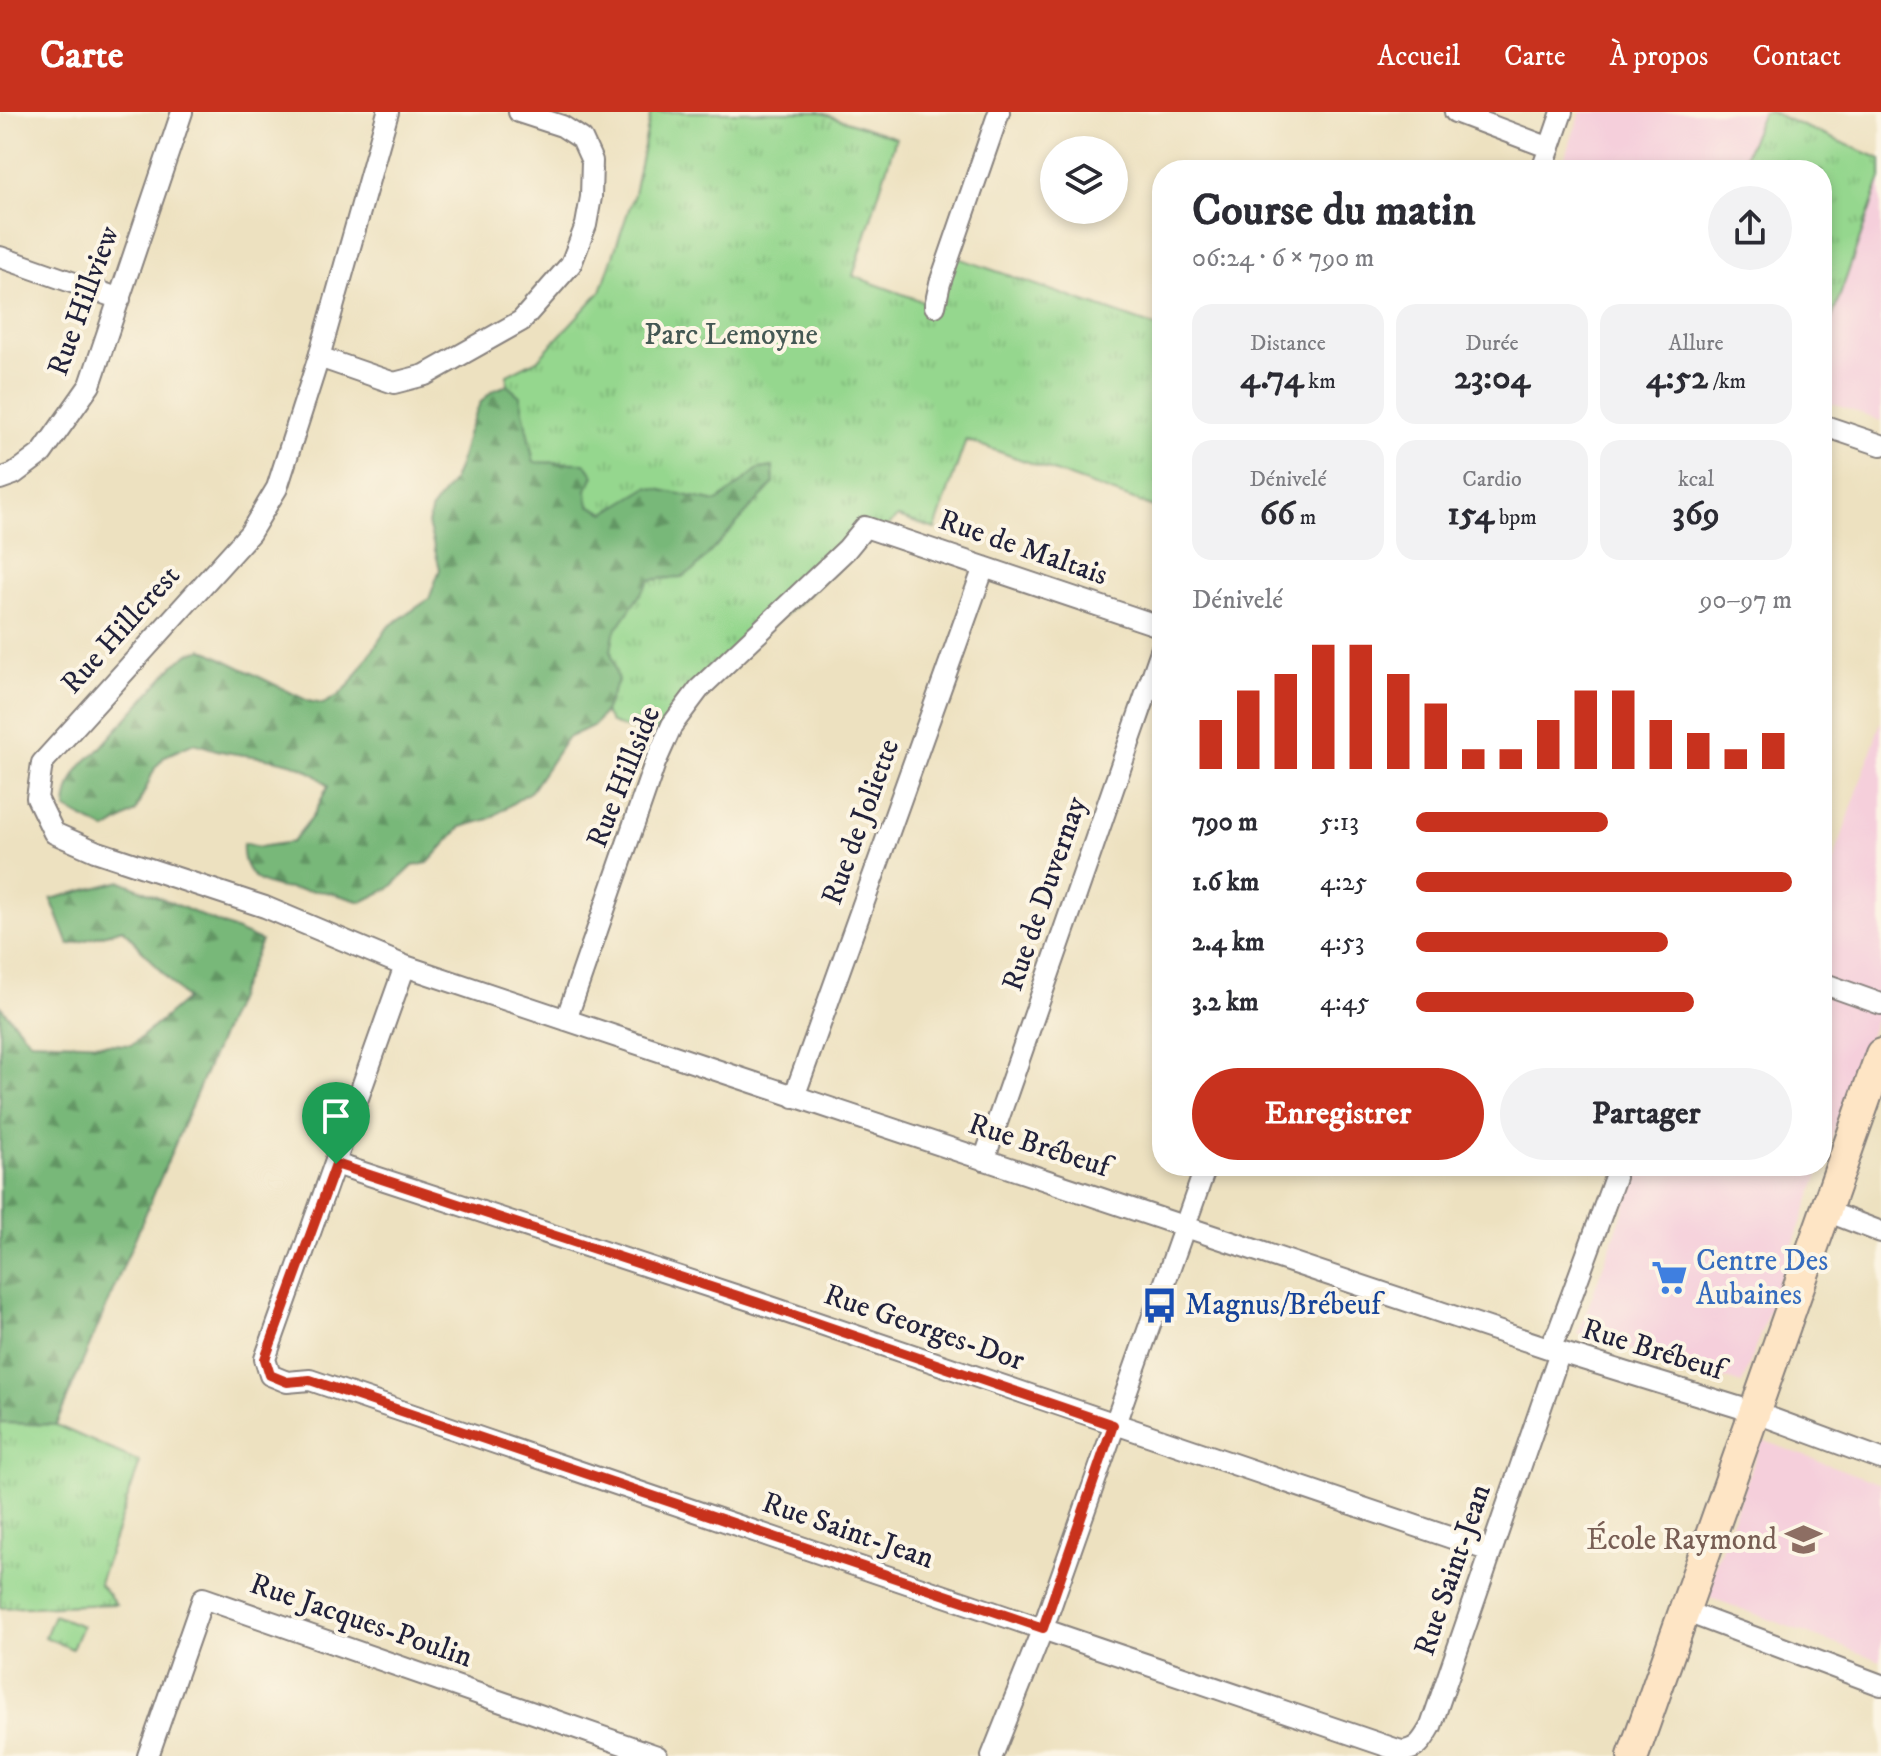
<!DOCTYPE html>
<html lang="fr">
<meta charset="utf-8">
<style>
:root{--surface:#fff;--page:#f2f2f3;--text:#2b2b33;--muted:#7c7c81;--accent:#c8321e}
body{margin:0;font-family:"IM FELL DW Pica",serif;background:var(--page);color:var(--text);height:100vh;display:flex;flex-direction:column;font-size:30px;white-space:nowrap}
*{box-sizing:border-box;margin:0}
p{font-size:26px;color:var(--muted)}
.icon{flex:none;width:44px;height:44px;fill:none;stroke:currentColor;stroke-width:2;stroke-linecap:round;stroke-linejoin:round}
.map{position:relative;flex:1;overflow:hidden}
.details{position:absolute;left:1152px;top:48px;width:680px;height:1016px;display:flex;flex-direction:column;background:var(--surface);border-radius:32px;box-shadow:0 4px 12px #0003}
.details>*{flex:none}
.fabs{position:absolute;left:1040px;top:24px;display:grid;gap:16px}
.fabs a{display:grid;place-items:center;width:88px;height:88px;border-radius:50%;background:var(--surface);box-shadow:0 4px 12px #0003;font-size:40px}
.pin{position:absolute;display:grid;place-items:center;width:68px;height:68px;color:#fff;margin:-82px -34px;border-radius:50% 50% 50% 0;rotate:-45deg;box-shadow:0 0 8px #0007}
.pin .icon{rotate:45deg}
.round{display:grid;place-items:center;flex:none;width:84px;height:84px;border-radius:42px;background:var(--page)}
.overview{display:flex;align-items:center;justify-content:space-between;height:136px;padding:0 40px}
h1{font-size:44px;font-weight:700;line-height:60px}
.metrics{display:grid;grid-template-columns:repeat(3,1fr);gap:12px;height:136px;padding:8px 40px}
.metrics div{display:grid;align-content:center;border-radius:20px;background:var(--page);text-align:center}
.metrics b{font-size:34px;font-weight:700}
.metrics small{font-size:22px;font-weight:400}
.metrics p{font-size:22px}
.chart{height:224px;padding:16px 40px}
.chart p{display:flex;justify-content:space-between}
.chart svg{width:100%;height:144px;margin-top:8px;stroke:var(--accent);stroke-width:6}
.primary-button{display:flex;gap:16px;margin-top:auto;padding:16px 40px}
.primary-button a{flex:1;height:92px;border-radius:48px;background:var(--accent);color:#fff;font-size:32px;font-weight:700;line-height:92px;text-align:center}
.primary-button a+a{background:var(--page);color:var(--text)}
ul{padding:0 40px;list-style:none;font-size:26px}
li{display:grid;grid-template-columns:128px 96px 1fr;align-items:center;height:60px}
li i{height:20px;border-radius:10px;background:var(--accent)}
header{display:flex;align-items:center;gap:48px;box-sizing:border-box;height:112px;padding:0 40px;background:var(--accent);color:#fff}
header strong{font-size:38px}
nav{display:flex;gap:44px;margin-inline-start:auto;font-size:28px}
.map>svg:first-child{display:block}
</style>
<header>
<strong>Carte</strong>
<nav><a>Accueil</a><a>Carte</a><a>À propos</a><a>Contact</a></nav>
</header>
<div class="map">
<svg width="1881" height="1644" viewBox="0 0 1881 1644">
<defs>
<pattern id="forest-firs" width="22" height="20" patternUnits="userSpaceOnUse" patternTransform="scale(2)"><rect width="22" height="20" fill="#78b879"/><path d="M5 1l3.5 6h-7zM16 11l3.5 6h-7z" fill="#629564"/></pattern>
<pattern id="park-tufts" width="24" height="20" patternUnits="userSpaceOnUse" patternTransform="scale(2)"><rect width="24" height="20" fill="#95d78e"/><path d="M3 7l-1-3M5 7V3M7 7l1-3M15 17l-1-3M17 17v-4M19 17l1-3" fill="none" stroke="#80b87b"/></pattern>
</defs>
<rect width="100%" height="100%" fill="#fcf5e5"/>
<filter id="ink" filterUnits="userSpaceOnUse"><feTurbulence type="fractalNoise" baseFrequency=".0125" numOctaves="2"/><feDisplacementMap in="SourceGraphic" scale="16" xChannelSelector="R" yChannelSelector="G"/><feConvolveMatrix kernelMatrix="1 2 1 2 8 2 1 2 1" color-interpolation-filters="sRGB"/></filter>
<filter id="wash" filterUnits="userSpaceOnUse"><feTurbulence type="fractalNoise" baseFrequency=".006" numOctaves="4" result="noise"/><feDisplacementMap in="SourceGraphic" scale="32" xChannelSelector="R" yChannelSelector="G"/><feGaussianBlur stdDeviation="1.8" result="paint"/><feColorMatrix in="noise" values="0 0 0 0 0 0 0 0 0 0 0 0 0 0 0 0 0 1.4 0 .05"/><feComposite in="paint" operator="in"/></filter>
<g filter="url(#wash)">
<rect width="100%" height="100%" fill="#ede1c0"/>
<!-- built -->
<path fill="#f5cfdb" d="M1581,0h189l111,47v262l-59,-21v-230h-262z
M1881,609v283l-59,161v-270z
M1640,1054h182l-80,218 -164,-50z
M1762,1328l119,44v177l-177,-66z"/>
<!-- forest -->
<path fill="url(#forest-firs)" stroke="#4d6d5a" stroke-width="2" d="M507,273l13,11 14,66 51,1 9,13 -8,14 62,-3 69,15 41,-33 15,-2 1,16 -79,86 -13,8 -32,3 -39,71 7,30 -14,31 -9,13 -28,13 -36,53 -42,28 -28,8 -33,36 -15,3 -23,22 -28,14c-12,-3 -24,-8 -36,-10 -36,-4 -87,2 -83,-49l16,4 33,-5 21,-26 15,-30c-28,-30 -65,-27 -103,-34 -10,-2 -21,-6 -31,-9l-29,13 -10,12 -20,44 -29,18 -40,-21c1,-24 11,-45 31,-57l77,-87 14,-11 15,-5 105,52 15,3 16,-9 12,-12 37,-56 41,-28 11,-30 -12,-45 4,-16 20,-26 7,-16 8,-32 13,-31 12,-12z
M121,769l140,60 -205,484 -56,-2v-417l30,35 102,4 54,-46 -63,-70 -54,16 -18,-46z"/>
<!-- park -->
<path fill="url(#park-tufts)" stroke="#5c7c64" stroke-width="2" d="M651,0h168l77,26 -43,138 82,30 15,-51 212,74v181l-196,-70 -31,89 -37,-12 -199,172 -35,52 -53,-18 -7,-11 14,-31 -7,-30 3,-18 36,-53 32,-3 13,-8 79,-86 -1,-16 -15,2 -41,33 -69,-15 -43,26 -16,-8 -3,-15 8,-14 -9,-13 -51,-1 -14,-66 -13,-11v-10l30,-15 64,-69 33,-97z
M1763,0h7l111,47v19l-59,169v-177h-83z
M0,1311l56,2 84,37 -41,121 17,21 -116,4z
M54,1503l28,11 -10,23 -27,-12z"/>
</g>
<g filter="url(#ink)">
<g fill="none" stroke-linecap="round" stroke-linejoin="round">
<defs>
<path id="street" d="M388,0l-69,245 -42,131 -27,45 -208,230 -5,35 17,35 41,18 170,56 140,59 1155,386 194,60 127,47
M1455,0l95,36
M1542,58l20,-58
M0,145l120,42
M935,194l5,-23 59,-171
M319,245l75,26 31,-8 96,-54 50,-57 15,-39 5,-28 1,-36 -10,-22 -9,-6 -11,-7 -43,-14
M1822,313l59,20
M0,367l14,-5 28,-21 48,-68 92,-273
M405,854l-140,393 5,16 17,7 23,-2 1091,371c17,-1 22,-11 30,-25l129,-374
M1822,871l59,21
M566,908l89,-257 17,-38 27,-36 148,-140 18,-22 297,100
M794,985l190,-530
M984,1048l178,-512
M336,1052l420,138 734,249
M1826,1099l55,21
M1549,1236l10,-18 39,-106 17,-47 -2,-11
M1684,1499l197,74
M148,1644l55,-158 454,158
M992,1644l51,-128 163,-462"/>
<path id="secondary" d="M1633,1644l248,-702"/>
</defs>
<!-- street casing -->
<use href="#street" stroke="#88827e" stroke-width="24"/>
<!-- secondary casing -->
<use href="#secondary" stroke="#88827e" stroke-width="34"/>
<!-- street -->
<use href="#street" stroke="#fff" stroke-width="20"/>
<!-- secondary -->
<use href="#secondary" stroke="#fee5c5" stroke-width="30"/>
</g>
</g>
<g fill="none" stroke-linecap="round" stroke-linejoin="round" filter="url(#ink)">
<defs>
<path id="route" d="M336,1052l420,138 357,123 -70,203 -733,-248 -23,2 -17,-7 -5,-16z"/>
</defs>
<!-- route casing -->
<use href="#route" stroke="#fff" stroke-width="16"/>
<!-- route -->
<use href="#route" stroke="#c8321e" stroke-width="10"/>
</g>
<!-- icons -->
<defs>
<symbol id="supermarket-bare" viewBox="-9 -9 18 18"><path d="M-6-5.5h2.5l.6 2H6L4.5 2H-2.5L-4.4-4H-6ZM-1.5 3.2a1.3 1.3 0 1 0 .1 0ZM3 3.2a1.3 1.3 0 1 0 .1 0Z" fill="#3f7fe0" stroke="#fcf5e5" stroke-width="2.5" paint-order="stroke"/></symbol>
<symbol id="bus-bare" viewBox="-9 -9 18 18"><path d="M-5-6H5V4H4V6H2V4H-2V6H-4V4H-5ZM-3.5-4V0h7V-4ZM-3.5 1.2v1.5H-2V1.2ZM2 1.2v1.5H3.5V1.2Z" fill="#1a4fb4" stroke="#fcf5e5" stroke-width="2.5" paint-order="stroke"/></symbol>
<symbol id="school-bare" viewBox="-9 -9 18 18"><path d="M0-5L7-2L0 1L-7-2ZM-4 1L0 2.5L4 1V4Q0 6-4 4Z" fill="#8d6e63" stroke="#fcf5e5" stroke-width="2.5" paint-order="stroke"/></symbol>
</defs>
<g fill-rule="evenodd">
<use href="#supermarket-bare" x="1644" y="1140" width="51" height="51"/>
<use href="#bus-bare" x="1134" y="1168" width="51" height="51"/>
<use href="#school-bare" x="1778" y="1402" width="51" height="51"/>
</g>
<g text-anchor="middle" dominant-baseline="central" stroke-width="8" stroke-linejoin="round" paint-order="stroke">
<!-- street labels -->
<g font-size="30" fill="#22223b" stroke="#fcf5e5">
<text transform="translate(84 189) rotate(-70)">Rue Hillview</text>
<text transform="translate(1023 436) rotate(19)">Rue de Maltais</text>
<text transform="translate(121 518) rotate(-48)">Rue Hillcrest</text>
<text transform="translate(624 665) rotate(-68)">Rue Hillside</text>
<text transform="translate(861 710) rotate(-70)">Rue de Joliette</text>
<text transform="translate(1045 782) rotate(-71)">Rue de Duvernay</text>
<text transform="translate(1039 1034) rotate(18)">Rue Brébeuf</text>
<text transform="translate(924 1216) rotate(19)">Rue Georges-Dor</text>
<text transform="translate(1653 1238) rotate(17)">Rue Brébeuf</text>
<text transform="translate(848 1419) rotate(19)">Rue Saint-Jean</text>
<text transform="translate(1453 1458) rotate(-71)">Rue Saint-Jean</text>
<text transform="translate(361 1509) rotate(19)">Rue Jacques-Poulin</text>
</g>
<!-- park labels -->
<g font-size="30" fill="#445854" stroke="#fcf5e5">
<text x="731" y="223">Parc Lemoyne</text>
</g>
<!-- shop labels -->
<g font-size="30" fill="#366cbe" stroke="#fcf5e5" text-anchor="start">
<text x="1696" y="1149">Centre Des<tspan x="1696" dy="34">Aubaines</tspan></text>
</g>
<!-- transit labels -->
<g font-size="30" fill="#164399" stroke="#fcf5e5" text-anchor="start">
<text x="1185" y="1193">Magnus/Brébeuf</text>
</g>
<!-- education labels -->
<g font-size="30" fill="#785e54" stroke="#fcf5e5" text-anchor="end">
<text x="1777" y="1428">École Raymond</text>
</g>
</g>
</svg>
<div class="fabs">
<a><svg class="icon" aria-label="layers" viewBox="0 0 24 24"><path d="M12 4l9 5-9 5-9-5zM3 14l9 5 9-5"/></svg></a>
</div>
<div class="pin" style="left:336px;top:1052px;background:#1e9e55"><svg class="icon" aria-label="arrive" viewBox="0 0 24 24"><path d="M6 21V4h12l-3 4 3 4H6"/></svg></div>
<section class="details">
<div class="overview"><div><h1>Course du matin</h1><p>06:24 · 6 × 790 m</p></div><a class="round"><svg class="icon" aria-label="share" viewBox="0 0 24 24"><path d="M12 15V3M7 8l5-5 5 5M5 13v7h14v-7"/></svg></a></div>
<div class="metrics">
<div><p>Distance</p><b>4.74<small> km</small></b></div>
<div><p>Durée</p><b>23:04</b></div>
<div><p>Allure</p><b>4:52<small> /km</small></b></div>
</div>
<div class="metrics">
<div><p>Dénivelé</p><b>66<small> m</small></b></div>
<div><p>Cardio</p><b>154<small> bpm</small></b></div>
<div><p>kcal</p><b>369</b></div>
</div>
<div class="chart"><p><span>Dénivelé</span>90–97 m</p>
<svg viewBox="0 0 160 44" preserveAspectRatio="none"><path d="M5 44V29M15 44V20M25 44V15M35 44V6M45 44V6M55 44V15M65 44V24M75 44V38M85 44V38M95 44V29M105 44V20M115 44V20M125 44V29M135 44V33M145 44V38M155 44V33"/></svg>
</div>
<ul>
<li><b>790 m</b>5:13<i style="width:51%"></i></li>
<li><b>1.6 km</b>4:25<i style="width:100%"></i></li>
<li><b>2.4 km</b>4:53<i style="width:67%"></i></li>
<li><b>3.2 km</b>4:45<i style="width:74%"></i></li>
</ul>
<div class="primary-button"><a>Enregistrer</a><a>Partager</a></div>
</section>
</div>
